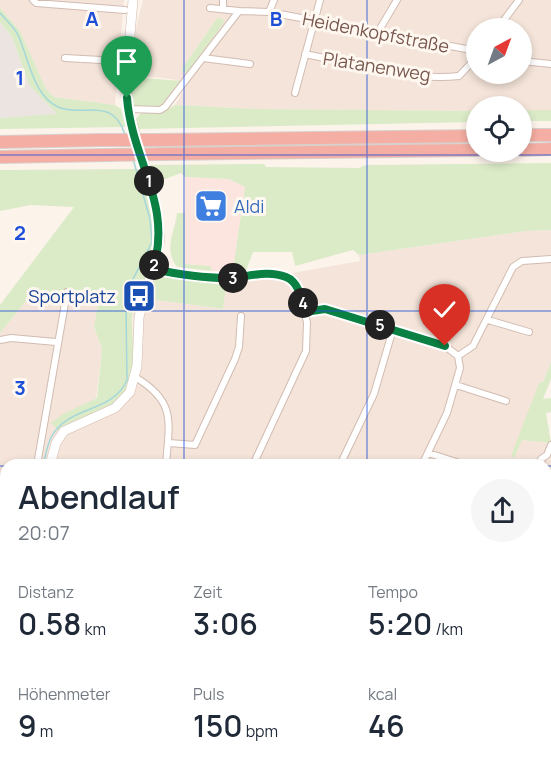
<!DOCTYPE html>
<html lang="de">
<meta charset="utf-8">
<style>
:root{--surface:#fff;--page:#f6f6f7;--text:#1f2937;--muted:#747a83}
body{margin:0;font-family:Manrope,sans-serif;background:var(--page);color:var(--text);height:100vh;display:flex;flex-direction:column;font-size:22px;white-space:nowrap}
*{box-sizing:border-box;margin:0}
p{font-size:20px;color:var(--muted)}
.icon{flex:none;width:33px;height:33px;fill:none;stroke:currentColor;stroke-width:2;stroke-linecap:round;stroke-linejoin:round}
.map{position:relative;flex:1;overflow:hidden}
.drawer{position:absolute;left:0px;top:459px;width:552px;height:318px;display:flex;flex-direction:column;background:var(--surface);border-radius:18px 18px 0 0;box-shadow:0 3px 9px #0003}
.drawer>*{flex:none}
.needle{width:39px;rotate:41deg}
.tools{position:absolute;left:466px;top:18px;display:grid;gap:12px}
.tools a{display:grid;place-items:center;width:66px;height:66px;border-radius:50%;background:var(--surface);box-shadow:0 3px 9px #0003;font-size:30px}
.pin{position:absolute;display:grid;place-items:center;width:51px;height:51px;color:#fff;margin:-62px -26px;border-radius:50% 50% 50% 0;rotate:-45deg;box-shadow:0 0 6px #0007}
.pin .icon{rotate:45deg}
.km{position:absolute;width:30px;height:30px;margin:-15px;border-radius:50%;background:#222;color:#fff;font-size:16px;line-height:30px;text-align:center}
.round{display:grid;place-items:center;flex:none;width:63px;height:63px;border-radius:32px;background:var(--page)}
.summary{display:flex;align-items:center;justify-content:space-between;height:102px;padding:0 18px}
h1{font-size:33px;font-weight:600;line-height:45px}
.figures{display:grid;grid-template-columns:repeat(3,1fr);gap:9px;height:102px;padding:6px 18px}
.figures div{display:grid;align-content:center}
.figures b{font-size:30px;font-weight:600}
.figures small{font-size:16px;font-weight:400}
.figures p{font-size:16px}
.map>svg:first-child{display:block}
</style>
<div class="map">
<svg width="551" height="777" viewBox="0 0 551 777">
<rect width="100%" height="100%" fill="#fcf3eb"/>
<!-- residential -->
<path fill="#f4e4d9" fill-rule="evenodd" d="M0,0h124l-9,105 -61,-8 -8,-8 -26,-58 -20,-23z
M143,0h408v110h-29v-4h-45v5l-219,-2 -83,-4 13,-21 -16,-5 -42,-4 3,-35zM218,17l7,4 -38,53 -6,-4zM477,28h45v46h-45z
M551,230v132l-37,96 7,-18 30,3v240h-5v-218h-540v306h540v-71h5v77h-551v-444l34,-42 65,13 -5,23 8,22 -6,50 -33,15 -4,16 11,-7 42,-16 21,-47v-49l14,-37 9,2 -7,23 74,10 3,-24 134,-24 -1,-6 167,-24z"/>
<!-- commercial -->
<path fill="#fce4df" d="M185,177l44,2 16,8 -12,83 -21,1 -3,-5 -24,-2z"/>
<!-- industrial -->
<path fill="#ece4e0" d="M0,22l12,15 17,48 29,30 -58,3z"/>
<!-- education -->
<path fill="#f0e7f9" d="M551,525v77l-5,-1v-74z"/>
<!-- green -->
<path fill="#dbebc8" d="M0,8l20,23 26,58 8,8 61,8 6,4 5,18 -126,2v-11l57,-4 -28,-29 -17,-48 -12,-15z
M218,17l7,4 -38,53 -6,-4z
M132,77l49,4 -22,27 -28,-1z
M175,105l83,4 219,2v11l-341,7 -1,-9 6,-7h20z
M522,110h29v11h-29z
M551,163v67l-25,1 -167,24 -6,-5 -58,16 -3,-14h-39l-7,19 -13,-1 12,-83 -16,-8 -44,-2 -4,-4 -24,9 -8,-17 115,-1 2,3 93,1 7,-3z
M139,169c11,38 20,63 8,103 -3,13 -11,26 -14,39 -4,24 7,54 -4,78 -12,24 -49,28 -70,42l-8,-8 12,-9 34,-16 5,-49 -8,-22 4,-23 -64,-13 -34,42v-28l74,-98 -43,-2 -31,6v-41z
M177,213h8v51l25,2 2,5 -35,-4c-14,-18 -2,-35 0,-54z
M156,276l70,9 -3,24 -74,-10z
M551,362v17l-8,20 8,-1v14l-5,1 5,30 -29,-3 -8,18 -3,-2 28,-73 4,-1z"/>
<g fill="none" stroke-linecap="round" stroke-linejoin="round">
<!-- stream -->
<path stroke="#a5d7d8" stroke-width="1.5" d="M0,13c6,7 14,14 18,22 10,21 15,61 40,72 25,11 55,-12 67,28
M43,465c3,-11 5,-26 13,-35 19,-24 58,-19 71,-50l-1,-74 4,-21 22,-43 -2,-23 -17,-60
M15,777l14,-6"/>
<defs>
<path id="minor" d="M33,0l3,3 89,7
M223,0v9
M210,8l29,3
M269,12l5,-12
M498,28l21,-28
M378,32l19,-32
M305,54c49,10 103,27 154,22l18,-19
M65,58l54,3
M203,58l47,6
M522,61l29,3
M295,93l25,-93
M128,109l32,1 5,-3 74,-96 30,1 208,39
M153,269l54,9 65,-4 16,3 8,7 11,38 -1,29 -53,114
M305,312l20,-3 99,29 21,8 13,10 2,12 -13,45 -25,52
M488,320l41,12
M0,340l11,-2 45,4
M458,356l15,-10 40,-79 9,-6 29,-2
M135,377c42,25 34,45 31,88
M456,385l50,16
M169,443l26,2 40,-86 4,-12 2,-31
M428,453l38,12
M37,465l30,-173
M340,465l34,-71 19,-65
M542,465l-1,-6 6,-4 4,-10
M546,483l5,25
M546,522l5,-1
M546,605h5
M0,690l6,-1
M326,771l2,6
M46,777l3,-6
M73,777l1,-6
M533,777v-6"/>
<path id="secondary" d="M50,465l6,-22 8,-12 51,-23 15,-16 7,-26 2,-49 21,-77 -4,-36 -28,-95 -2,-28 7,-81
M0,609l6,-1
M98,771l5,6"/>
<path id="motorway" d="M522,135h29
M159,140l318,-4
M0,142l101,-2
M522,150l29,-1
M164,154l313,-4
M0,157l107,-2"/>
</defs>
<!-- minor casing -->
<use href="#minor" stroke="#d2bcb2" stroke-width="8"/>
<!-- secondary casing -->
<use href="#secondary" stroke="#d5bbaf" stroke-width="10"/>
<!-- motorway casing -->
<use href="#motorway" stroke="#d9d0cd" stroke-width="14"/>
<!-- minor -->
<use href="#minor" stroke="#fff" stroke-width="6"/>
<!-- secondary -->
<use href="#secondary" stroke="#fff" stroke-width="9"/>
<!-- motorway -->
<use href="#motorway" stroke="#f5aea3" stroke-width="12"/>
<defs>
<path id="motorway-bridge" d="M101,140h58
M107,155l57,-1"/>
</defs>
<!-- motorway-bridge casing -->
<use href="#motorway-bridge" stroke="#d9d0cd" stroke-width="14" stroke-linecap="butt"/>
<!-- motorway-bridge -->
<use href="#motorway-bridge" stroke="#f5aea3" stroke-width="12"/>
</g>
<g fill="none" stroke-linecap="round" stroke-linejoin="round">
<defs>
<path id="route" d="M127,98c5,63 46,106 26,171 24,5 48,9 73,9 20,0 40,-9 60,-1 13,5 16,23 19,35l20,-3 120,37"/>
</defs>
<!-- route casing -->
<use href="#route" stroke="#fff" stroke-width="12"/>
<!-- route -->
<use href="#route" stroke="#0b8043" stroke-width="8"/>
</g>
<!-- grid -->
<path fill="none" stroke="#1d4ed8" stroke-width="1.5" stroke-opacity="0.55" d="M184,0v465M367,0v465M0,155h551M0,311h551M0,466h6M546,466h5M0,622h6M546,622h5M184,771v6M367,771v6"/>
<!-- icons -->
<defs>
<symbol id="supermarket-square" viewBox="-11 -11 22 22"><rect x="-9" y="-9" width="18" height="18" rx="4" fill="#3f7fe0" stroke="#fff8f1"/><path d="M-6-5.5h2.5l.6 2H6L4.5 2H-2.5L-4.4-4H-6ZM-1.5 3.2a1.3 1.3 0 1 0 .1 0ZM3 3.2a1.3 1.3 0 1 0 .1 0Z" fill="#fff"/></symbol>
<symbol id="bus-square" viewBox="-11 -11 22 22"><rect x="-9" y="-9" width="18" height="18" rx="4" fill="#1a4fb4" stroke="#fff8f1"/><path d="M-5-6H5V4H4V6H2V4H-2V6H-4V4H-5ZM-3.5-4V0h7V-4ZM-3.5 1.2v1.5H-2V1.2ZM2 1.2v1.5H3.5V1.2Z" fill="#fff"/></symbol>
</defs>
<g fill-rule="evenodd">
<use href="#supermarket-square" x="192" y="187" width="38" height="38"/>
<use href="#bus-square" x="120" y="277" width="38" height="38"/>
</g>
<g text-anchor="middle" dominant-baseline="central" stroke-width="6" stroke-linejoin="round" paint-order="stroke">
<!-- street labels -->
<g font-size="18" fill="#78574d" stroke="#fff8f1">
<text transform="translate(376 32) rotate(11)">Heidenkopfstraße</text>
<text transform="translate(377 66) rotate(9)">Platanenweg</text>
</g>
<!-- shop labels -->
<g font-size="18" fill="#366cbe" stroke="#fff8f1" text-anchor="start">
<text x="234" y="206">Aldi</text>
</g>
<!-- transit labels -->
<g font-size="18" fill="#164399" stroke="#fff8f1" text-anchor="end">
<text x="116" y="296">Sportplatz</text>
</g>
</g>
<g font-size="20" text-anchor="middle" font-weight="bold" fill="#1d4ed8" stroke="#fff8f1" stroke-width="6" stroke-linejoin="round" paint-order="stroke">
<text x="92" y="26">A</text>
<text x="276" y="26">B</text>
<text x="20" y="85">1</text>
<text x="20" y="240">2</text>
<text x="20" y="395">3</text>
</g>
</svg>
<div class="tools">
<a><svg class="needle" viewBox="-14 -14 28 28"><path d="M0-13l5 13h-10z" fill="#e53935"/><path d="M0 13l5-13h-10z" fill="#747a83"/></svg></a>
<a><svg class="icon" aria-label="locate" viewBox="0 0 24 24"><circle cx="12" cy="12" r="6"/><path d="M12 2v4M12 18v4M2 12h4M18 12h4"/></svg></a>
</div>
<div class="pin" style="left:127px;top:98px;background:#1e9e55"><svg class="icon" aria-label="arrive" viewBox="0 0 24 24"><path d="M6 21V4h12l-3 4 3 4H6"/></svg></div>
<div class="pin" style="left:445px;top:346px;background:#d93025"><svg class="icon" aria-label="check" viewBox="0 0 24 24"><path d="M5 12l5 5 9-10"/></svg></div>
<b class="km" style="left:149px;top:181px">1</b>
<b class="km" style="left:154px;top:265px">2</b>
<b class="km" style="left:233px;top:278px">3</b>
<b class="km" style="left:303px;top:303px">4</b>
<b class="km" style="left:380px;top:325px">5</b>
<section class="drawer">
<div class="summary"><div><h1>Abendlauf</h1><p>20:07</p></div><a class="round"><svg class="icon" aria-label="share" viewBox="0 0 24 24"><path d="M12 15V3M7 8l5-5 5 5M5 13v7h14v-7"/></svg></a></div>
<div class="figures">
<div><p>Distanz</p><b>0.58<small> km</small></b></div>
<div><p>Zeit</p><b>3:06</b></div>
<div><p>Tempo</p><b>5:20<small> /km</small></b></div>
</div>
<div class="figures">
<div><p>Höhenmeter</p><b>9<small> m</small></b></div>
<div><p>Puls</p><b>150<small> bpm</small></b></div>
<div><p>kcal</p><b>46</b></div>
</div>
</section>
</div>
